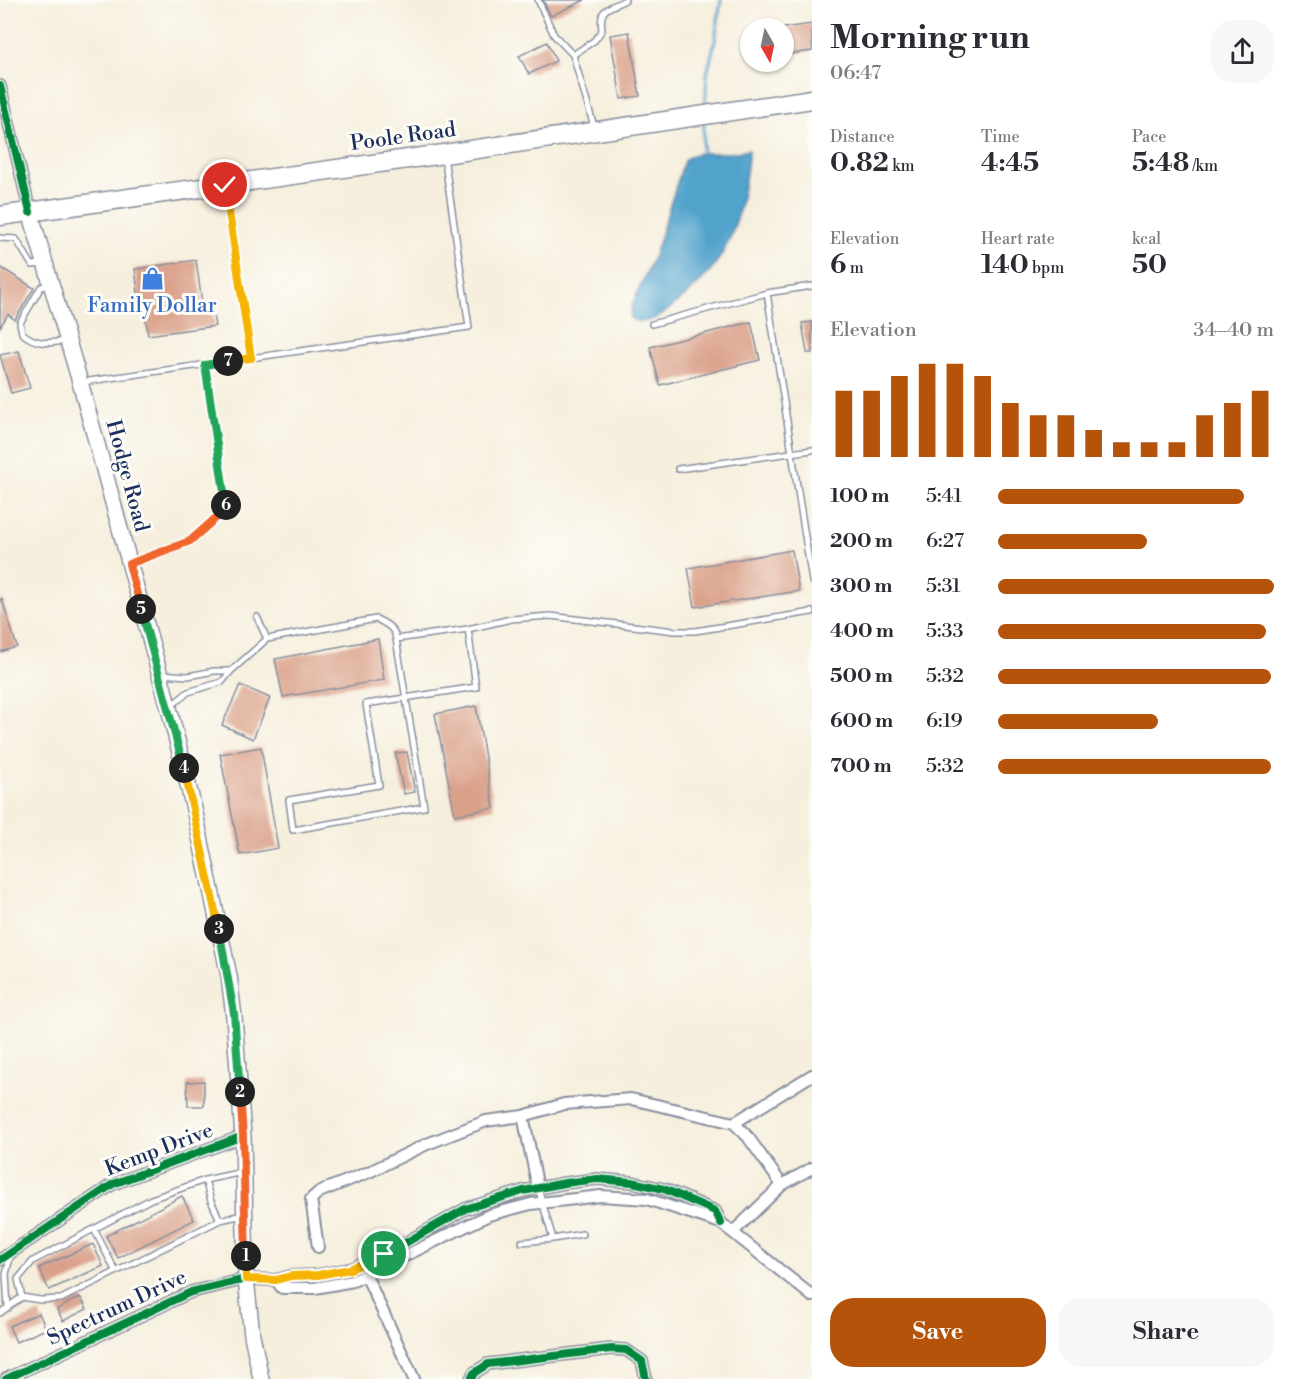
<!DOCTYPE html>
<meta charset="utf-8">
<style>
:root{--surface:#fff;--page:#f7f7f7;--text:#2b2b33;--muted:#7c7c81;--accent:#b45309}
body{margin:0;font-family:"Libre Bodoni",serif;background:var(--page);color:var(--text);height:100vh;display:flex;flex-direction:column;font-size:22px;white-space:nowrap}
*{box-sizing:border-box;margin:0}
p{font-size:20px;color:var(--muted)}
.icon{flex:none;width:33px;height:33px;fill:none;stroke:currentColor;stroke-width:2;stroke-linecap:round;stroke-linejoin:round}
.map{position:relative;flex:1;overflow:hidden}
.drawer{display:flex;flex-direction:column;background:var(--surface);width:480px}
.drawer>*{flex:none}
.needle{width:39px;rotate:171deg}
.buttons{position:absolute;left:740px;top:18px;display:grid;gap:12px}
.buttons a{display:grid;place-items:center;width:54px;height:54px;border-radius:50%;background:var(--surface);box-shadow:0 2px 4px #0004;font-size:30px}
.pin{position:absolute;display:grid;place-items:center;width:51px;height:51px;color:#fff;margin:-26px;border:3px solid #fff;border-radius:50%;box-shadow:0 2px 6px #0007}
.km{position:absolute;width:30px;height:30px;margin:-15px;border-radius:50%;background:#222;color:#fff;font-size:16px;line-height:30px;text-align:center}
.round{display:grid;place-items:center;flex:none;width:63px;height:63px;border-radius:24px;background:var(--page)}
.head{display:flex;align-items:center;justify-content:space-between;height:102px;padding:0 18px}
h1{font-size:33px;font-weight:700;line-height:45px}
.stats{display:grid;grid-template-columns:repeat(3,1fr);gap:9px;height:102px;padding:6px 18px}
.stats div{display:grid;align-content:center}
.stats b{font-size:26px;font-weight:700}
.stats small{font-size:16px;font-weight:400}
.stats p{font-size:16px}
.chart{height:168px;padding:12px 18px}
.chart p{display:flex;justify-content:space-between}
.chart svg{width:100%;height:108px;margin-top:6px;stroke:var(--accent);stroke-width:6}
.primary-button{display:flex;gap:12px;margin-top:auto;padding:12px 18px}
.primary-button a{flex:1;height:69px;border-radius:24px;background:var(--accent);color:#fff;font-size:24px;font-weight:700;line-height:69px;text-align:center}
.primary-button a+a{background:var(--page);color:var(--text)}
ul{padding:0 18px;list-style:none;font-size:20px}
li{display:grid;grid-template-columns:96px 72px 1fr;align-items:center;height:45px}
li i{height:15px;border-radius:8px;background:var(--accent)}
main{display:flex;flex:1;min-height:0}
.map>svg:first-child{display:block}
</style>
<main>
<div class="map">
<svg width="812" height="1379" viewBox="0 0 812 1379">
<rect width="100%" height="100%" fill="#fdfcf7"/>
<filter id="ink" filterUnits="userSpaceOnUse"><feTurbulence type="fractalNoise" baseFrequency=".0167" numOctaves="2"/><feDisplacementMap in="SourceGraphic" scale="12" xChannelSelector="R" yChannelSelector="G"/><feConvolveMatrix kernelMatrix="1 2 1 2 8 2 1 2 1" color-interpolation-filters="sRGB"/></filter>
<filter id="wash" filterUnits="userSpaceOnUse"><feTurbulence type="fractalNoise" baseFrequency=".008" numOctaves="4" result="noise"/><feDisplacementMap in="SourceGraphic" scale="24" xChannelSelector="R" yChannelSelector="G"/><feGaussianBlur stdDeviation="1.35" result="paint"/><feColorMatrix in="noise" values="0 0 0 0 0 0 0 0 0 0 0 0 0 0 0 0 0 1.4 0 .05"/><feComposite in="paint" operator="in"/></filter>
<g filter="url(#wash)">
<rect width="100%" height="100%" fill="#f6efdd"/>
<!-- water -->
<path fill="#51a3cc" stroke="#366995" stroke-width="1.5" d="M749,150c-9,76 -18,113 -81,160 -10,8 -26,17 -38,8l2,-13 23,-52 29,-92c11,-12 27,-7 41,-8 8,0 16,-2 24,-3z"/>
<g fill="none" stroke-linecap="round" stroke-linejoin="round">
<!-- stream -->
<path stroke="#51a3cc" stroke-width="3" d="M705,108l2,-34 8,-33 6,-41
M702,156l2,-36"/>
</g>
<g id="blocks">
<!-- building -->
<path fill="#daa18a" d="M543,0h42l-34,16z
M812,24v27l-29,4v-27z
M629,32l11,64 -19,3 -11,-64z
M547,42l9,19 -27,13 -10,-18z
M196,260l7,50 9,-1 3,17 -67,9 -5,-36 -4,1 -4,-31z
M0,267l34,21 -19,32 -7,-6 -8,13z
M751,322l9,38 -100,25 -10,-38z
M812,322v31h-5l-5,-30z
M19,351l11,37 -19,5 -11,-38z
M792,550l7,41 -104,16 -7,-39z
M0,599h2l15,48 -17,5z
M378,639l6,41 -101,17 -8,-38z
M240,685l30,13 -17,41 -31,-14z
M476,706l18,102 -39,7 -20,-101z
M261,747l17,101 -38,7 -20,-101z
M407,752l8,40 -11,2 -9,-41z
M204,1081v25h-16l-1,-24z
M182,1196l12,24 -76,38 -12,-22z
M93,1244l10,22 -54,24 -10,-22z
M80,1297l7,12 -24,12 -6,-12z
M39,1313l7,16 -30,13 -7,-16z"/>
</g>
</g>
<g filter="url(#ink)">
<use href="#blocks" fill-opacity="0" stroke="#888f9e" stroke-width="1.5"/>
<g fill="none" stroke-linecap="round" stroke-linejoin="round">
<defs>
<path id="lane" d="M538,0l16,35 19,20 22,75
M573,55l22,-15 7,-10c-3,-22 5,-21 23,-30
M225,188l26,170
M0,238l16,1 16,26 12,-1
M51,284l-10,3 -21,36 2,10c14,12 27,10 45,8
M812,286l-45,7 45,288
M652,324l115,-31
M82,382l387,-55 -25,-171
M678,469l134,-19
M130,563l60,-22 36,-32 -21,-144
M257,617l10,22
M468,629l43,-10 39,-3 125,15h20l117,-19
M161,674l27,2 26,-5h17
M170,707l18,-15 34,-10 9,-11 36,-32 109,-20c9,4 19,9 20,20l28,168 -131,23 -4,-30 90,-15 -13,-81 110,-17 -8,-58 -72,10
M205,1180l-54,19 -118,62 -15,18 4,18 18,3 21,-1 159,-79 23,-5
M220,1220l-9,-19 -6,-21 38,-8
M94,1229l22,43
M553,1239l29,-5
M522,1242l31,-3 -15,-51
M8,1308l-2,-34 5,-20
M0,1313l22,-16"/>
<path id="street" d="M0,86l30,126
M523,1116l41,-12 67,-5 103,24 14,14 34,48 -49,47
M734,1123l78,-48
M782,1185l30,-17
M318,1247l-7,-48 8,-7 50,-20 58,-28 59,-23 37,-5 15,72
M0,1260l113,-76 130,-48
M364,1271l50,108
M276,1280l6,8h33l38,-7 136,-66 42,-11 70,-8 46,3 74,24 91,73
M6,1379l185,-87 55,-13 30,1 15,-4 27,-1 32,-6 34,-14 81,-46 58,-18 42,-8 32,-4 35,3 32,7 51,22 6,12
M471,1379l3,-6 14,-9 123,-15 15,1 16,11 4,18"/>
<path id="secondary" d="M30,212l50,170 89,326 26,105 34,163 5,41 9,119 3,143 6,56 9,44"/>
<path id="primary" d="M0,216l444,-62 368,-55"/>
</defs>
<!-- lane casing -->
<use href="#lane" stroke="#888f9e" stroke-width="8"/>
<!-- street casing -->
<use href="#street" stroke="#888f9e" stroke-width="14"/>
<!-- secondary casing -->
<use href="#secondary" stroke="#888f9e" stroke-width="18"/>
<!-- primary casing -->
<use href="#primary" stroke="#888f9e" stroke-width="21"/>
<!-- lane -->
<use href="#lane" stroke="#fff" stroke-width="5"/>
<!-- street -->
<use href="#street" stroke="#fff" stroke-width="10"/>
<!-- secondary -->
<use href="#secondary" stroke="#fff" stroke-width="15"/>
<!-- primary -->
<use href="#primary" stroke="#fff" stroke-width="18"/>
<defs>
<path id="cycleway" d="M0,86l30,126
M0,1260l113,-76 130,-48
M6,1379l185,-87 55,-13 30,1 15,-4 27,-1 32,-6 34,-14 81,-46 58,-18 42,-8 32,-4 35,3 32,7 51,22 6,12
M471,1379l3,-6 14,-9 123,-15 15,1 16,11 4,18"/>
</defs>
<!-- cycleway casing -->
<use href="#cycleway" stroke="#fdfcf7" stroke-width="11"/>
<!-- cycleway -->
<use href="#cycleway" stroke="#00873e" stroke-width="8"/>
</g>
</g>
<g fill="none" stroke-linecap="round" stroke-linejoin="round" filter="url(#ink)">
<defs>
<path id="split-1" d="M246,1256v23l30,1 15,-4 27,-1 32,-6 34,-15"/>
<path id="split-2" d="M240,1092l3,44 3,120"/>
<path id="split-3" d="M219,929l15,84 6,79"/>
<path id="split-4" d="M184,768l35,161"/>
<path id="split-5" d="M141,609l43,159"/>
<path id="split-6" d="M141,609l-12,-45 61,-23 36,-32v-4"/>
<path id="split-7" d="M226,505l-21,-140 23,-4"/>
<path id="split-8" d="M225,185l26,173 -23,3"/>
</defs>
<!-- split-1 casing -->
<use href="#split-1" stroke="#fff" stroke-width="12"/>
<!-- split-2 casing -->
<use href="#split-2" stroke="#fff" stroke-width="12"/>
<!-- split-3 casing -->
<use href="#split-3" stroke="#fff" stroke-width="12"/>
<!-- split-4 casing -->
<use href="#split-4" stroke="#fff" stroke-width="12"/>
<!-- split-5 casing -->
<use href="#split-5" stroke="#fff" stroke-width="12"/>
<!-- split-6 casing -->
<use href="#split-6" stroke="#fff" stroke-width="12"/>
<!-- split-7 casing -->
<use href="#split-7" stroke="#fff" stroke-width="12"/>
<!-- split-8 casing -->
<use href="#split-8" stroke="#fff" stroke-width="12"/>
<!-- split-1 -->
<use href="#split-1" stroke="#f5b400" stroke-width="8"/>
<!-- split-2 -->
<use href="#split-2" stroke="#f0652b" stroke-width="8"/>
<!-- split-3 -->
<use href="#split-3" stroke="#22a559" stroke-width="8"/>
<!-- split-4 -->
<use href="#split-4" stroke="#f5b400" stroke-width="8"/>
<!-- split-5 -->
<use href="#split-5" stroke="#22a559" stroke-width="8"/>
<!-- split-6 -->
<use href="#split-6" stroke="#f0652b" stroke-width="8"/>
<!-- split-7 -->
<use href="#split-7" stroke="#22a559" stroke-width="8"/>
<!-- split-8 -->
<use href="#split-8" stroke="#f5b400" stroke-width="8"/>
</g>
<!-- icons -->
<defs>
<symbol id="shop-bare" viewBox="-9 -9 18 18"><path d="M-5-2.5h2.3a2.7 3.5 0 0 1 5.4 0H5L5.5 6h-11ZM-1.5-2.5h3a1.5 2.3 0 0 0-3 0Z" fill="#3f7fe0" stroke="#fdfcf7" stroke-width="2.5" paint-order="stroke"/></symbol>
</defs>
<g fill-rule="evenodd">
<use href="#shop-bare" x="136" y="262" width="33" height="33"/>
</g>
<g text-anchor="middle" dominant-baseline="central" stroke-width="6" stroke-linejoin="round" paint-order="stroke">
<!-- street labels -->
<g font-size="21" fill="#1b2f5e" stroke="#fdfcf7">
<text transform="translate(403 137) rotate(-8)">Poole Road</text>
<text transform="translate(127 476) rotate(75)">Hodge Road</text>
<text transform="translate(159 1150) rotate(-21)">Kemp Drive</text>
<text transform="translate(117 1308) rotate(-25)">Spectrum Drive</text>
</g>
<!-- shop labels -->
<g font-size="21" fill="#366cbe" stroke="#fdfcf7">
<text x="152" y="306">Family Dollar</text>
</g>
</g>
</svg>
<div class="buttons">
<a><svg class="needle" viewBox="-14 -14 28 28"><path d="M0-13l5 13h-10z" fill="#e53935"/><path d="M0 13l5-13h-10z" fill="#7c7c81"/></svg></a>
</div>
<div class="pin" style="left:384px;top:1254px;background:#1e9e55"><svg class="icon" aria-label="arrive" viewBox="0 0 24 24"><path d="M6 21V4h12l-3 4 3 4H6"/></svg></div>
<div class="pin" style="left:225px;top:185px;background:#d93025"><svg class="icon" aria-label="check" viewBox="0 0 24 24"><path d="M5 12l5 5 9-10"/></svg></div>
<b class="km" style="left:246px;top:1256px">1</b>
<b class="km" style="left:240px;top:1092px">2</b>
<b class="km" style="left:219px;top:929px">3</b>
<b class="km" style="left:184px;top:768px">4</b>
<b class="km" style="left:141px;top:609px">5</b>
<b class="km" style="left:226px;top:505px">6</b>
<b class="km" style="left:228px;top:361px">7</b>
</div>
<section class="drawer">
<div class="head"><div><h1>Morning run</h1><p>06:47</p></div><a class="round"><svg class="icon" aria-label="share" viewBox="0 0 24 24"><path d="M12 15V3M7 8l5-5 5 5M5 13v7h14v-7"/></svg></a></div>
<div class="stats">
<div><p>Distance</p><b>0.82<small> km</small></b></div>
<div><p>Time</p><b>4:45</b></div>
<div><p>Pace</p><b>5:48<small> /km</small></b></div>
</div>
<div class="stats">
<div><p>Elevation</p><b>6<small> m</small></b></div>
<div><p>Heart rate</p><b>140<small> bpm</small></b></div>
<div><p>kcal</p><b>50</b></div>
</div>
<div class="chart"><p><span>Elevation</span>34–40 m</p>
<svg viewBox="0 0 160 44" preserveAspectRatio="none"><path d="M5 44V17M15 44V17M25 44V11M35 44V6M45 44V6M55 44V11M65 44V22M75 44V27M85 44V27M95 44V33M105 44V38M115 44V38M125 44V38M135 44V27M145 44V22M155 44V17"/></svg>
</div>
<ul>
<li><b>100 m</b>5:41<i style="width:89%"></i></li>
<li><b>200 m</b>6:27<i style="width:54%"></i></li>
<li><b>300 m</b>5:31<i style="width:100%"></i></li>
<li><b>400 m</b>5:33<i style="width:97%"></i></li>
<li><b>500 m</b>5:32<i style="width:99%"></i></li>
<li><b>600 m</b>6:19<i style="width:58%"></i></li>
<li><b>700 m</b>5:32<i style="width:99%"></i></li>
</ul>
<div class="primary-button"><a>Save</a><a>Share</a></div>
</section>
</main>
